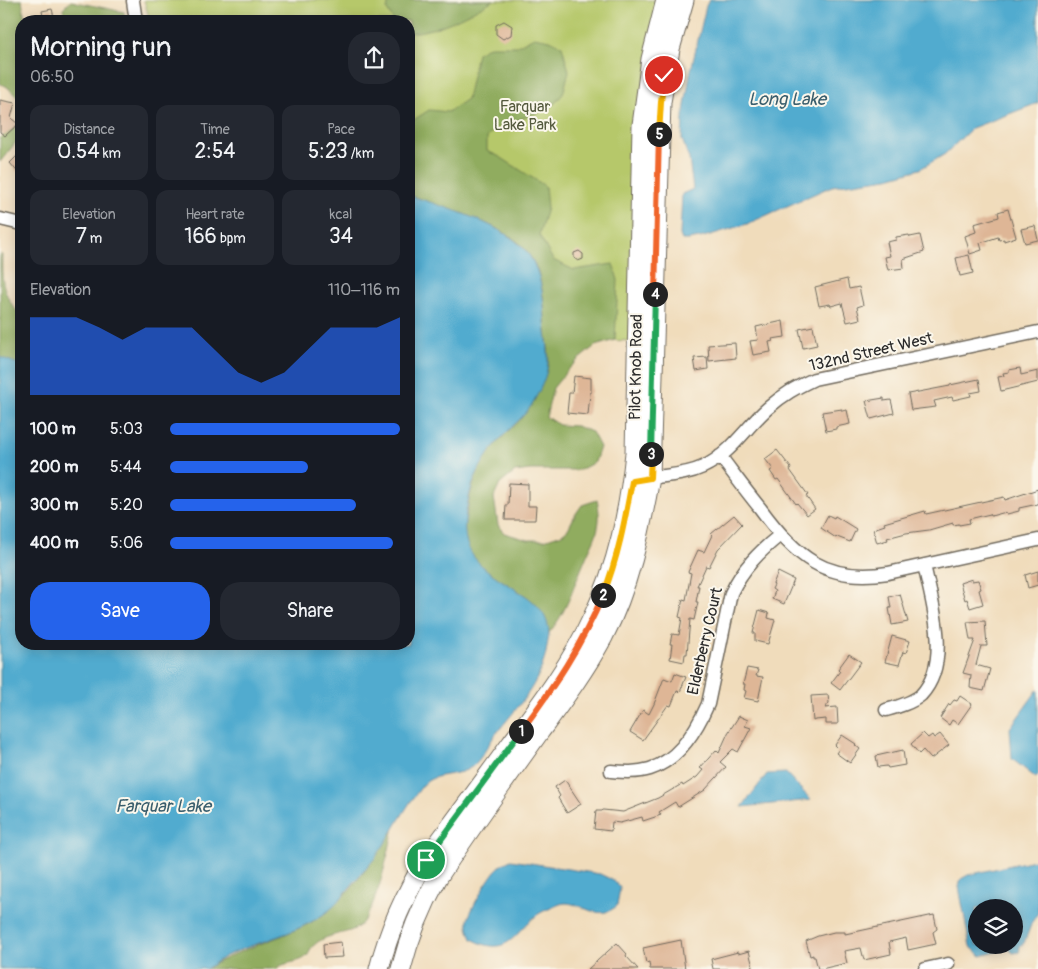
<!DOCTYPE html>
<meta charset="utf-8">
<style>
:root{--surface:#171b24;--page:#242831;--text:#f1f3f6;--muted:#9ea1a6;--accent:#2563eb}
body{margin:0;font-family:Pangolin,sans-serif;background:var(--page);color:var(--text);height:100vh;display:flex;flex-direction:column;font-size:19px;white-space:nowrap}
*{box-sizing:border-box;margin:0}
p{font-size:16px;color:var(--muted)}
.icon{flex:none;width:28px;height:28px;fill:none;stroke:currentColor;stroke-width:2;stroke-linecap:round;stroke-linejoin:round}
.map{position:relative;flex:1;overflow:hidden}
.side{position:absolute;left:15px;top:15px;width:400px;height:635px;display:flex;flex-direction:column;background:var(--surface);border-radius:20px;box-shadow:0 2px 12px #0003}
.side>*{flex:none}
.tools{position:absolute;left:968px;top:899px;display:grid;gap:10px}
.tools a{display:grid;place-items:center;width:55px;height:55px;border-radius:50%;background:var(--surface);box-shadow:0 2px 12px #0003;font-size:25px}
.pin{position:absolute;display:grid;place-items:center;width:42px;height:42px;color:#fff;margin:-21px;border:2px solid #fff;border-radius:50%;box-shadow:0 1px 5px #0007}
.km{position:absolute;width:25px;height:25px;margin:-12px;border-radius:50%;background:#222;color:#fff;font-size:14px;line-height:25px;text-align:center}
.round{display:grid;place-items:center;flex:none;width:52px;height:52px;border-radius:20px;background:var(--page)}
.overview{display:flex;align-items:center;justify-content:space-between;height:85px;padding:0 15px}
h1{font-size:28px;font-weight:600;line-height:38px}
.figures{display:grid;grid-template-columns:repeat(3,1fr);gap:8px;height:85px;padding:5px 15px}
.figures div{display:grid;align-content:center;border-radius:12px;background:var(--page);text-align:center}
.figures b{font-size:21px;font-weight:600}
.figures small{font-size:14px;font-weight:400}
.figures p{font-size:14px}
.chart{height:140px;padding:10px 15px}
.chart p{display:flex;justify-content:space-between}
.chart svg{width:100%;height:90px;margin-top:5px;fill:var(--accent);opacity:.7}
.cta{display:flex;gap:10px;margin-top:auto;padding:10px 15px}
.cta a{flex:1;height:58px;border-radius:20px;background:var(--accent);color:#fff;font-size:20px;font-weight:600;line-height:58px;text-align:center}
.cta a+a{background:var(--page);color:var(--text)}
ul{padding:0 15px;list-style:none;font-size:16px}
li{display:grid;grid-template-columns:80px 60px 1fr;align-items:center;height:38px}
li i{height:12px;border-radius:6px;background:var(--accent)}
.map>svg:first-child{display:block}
</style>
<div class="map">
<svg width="1038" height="969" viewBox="0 0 1038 969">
<rect width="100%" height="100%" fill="#fbf7ec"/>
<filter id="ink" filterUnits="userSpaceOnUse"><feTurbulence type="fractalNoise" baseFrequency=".02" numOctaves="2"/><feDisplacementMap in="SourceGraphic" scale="10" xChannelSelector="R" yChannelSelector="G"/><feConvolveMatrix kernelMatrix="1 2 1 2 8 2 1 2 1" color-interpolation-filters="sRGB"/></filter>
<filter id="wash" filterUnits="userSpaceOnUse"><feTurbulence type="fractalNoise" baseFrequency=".0096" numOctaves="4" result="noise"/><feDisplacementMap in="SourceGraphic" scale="20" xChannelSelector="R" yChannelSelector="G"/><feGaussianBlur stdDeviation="1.12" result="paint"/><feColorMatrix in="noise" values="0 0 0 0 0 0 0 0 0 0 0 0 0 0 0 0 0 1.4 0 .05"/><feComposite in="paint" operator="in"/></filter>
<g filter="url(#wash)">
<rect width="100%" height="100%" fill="#f0dcbb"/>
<!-- green -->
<path fill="#b6c86b" stroke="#707a4b" d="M144,0h522l-30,341 -77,-2 -12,3 -3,-37 -8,-37 -6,-13 -41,-29 -80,-31v-174h-259z"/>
<!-- forest -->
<path fill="#90ac5f" stroke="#5e6c45" d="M0,0h22l3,21h-4v78l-15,-13 -6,-2z
M389,0h105c-28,15 -52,30 -85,33v-12h-15l-7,-11z
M71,1l53,11 2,9h-61l-2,-13z
M534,37l16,3 12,6 7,25 -6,23 -9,10 -12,7 -48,18 -7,9v13l13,6 45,29 2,22 -8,27 14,25 21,10 39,-6 5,16 -3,60 -20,6 -16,13 -12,12 -14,17 -7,29 13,8 17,1 16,6 8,15 -5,15 -15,8h-50l-15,2 -15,12 -6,13 4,28 6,8 24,7h16l18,-6 6,-5 7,-14 7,-10 15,-5c2,9 3,18 1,27 -2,12 -9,22 -13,33 -11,25 -18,52 -36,73 -4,-50 -86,-51 -85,-103 0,-6 2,-13 3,-18 4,-25 11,-47 27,-66 11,-13 24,-23 34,-36 7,-9 18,-33 20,-45 2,-10 -1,-23 -2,-33 -2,-22 -2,-47 -11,-67 -4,-8 -9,-16 -16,-22 -26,-22 -77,-36 -110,-48v-72l20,-13 19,2 19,-13 10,-46 13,-7h27z
M21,124v12l-21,26v-24z
M0,254l2,1c-1,26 1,41 19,61v63l-21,-15z
M394,827c-5,22 -19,93 -39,102 -14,6 -30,5 -42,17 -3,2 -3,7 -6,10 -8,8 -23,5 -31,13h-70c32,-20 68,-28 102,-45 34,-17 66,-64 86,-97z"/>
<!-- water -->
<path fill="#51abcf" stroke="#3e6b7d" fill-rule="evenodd" d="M709,0h329v103l-66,25 -27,26 -25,15 -32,9 -56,8 -85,38 -47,14 -12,2h-6l-2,-5 2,-41 11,-5 -4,-30 -7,-20 1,-21 7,-44 16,-68z
M409,195c34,12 100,30 120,60 13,19 15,46 16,68 1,13 4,26 3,38 0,15 -10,33 -17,45 -7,11 -18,19 -26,28 -15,15 -28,35 -34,55 -18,67 4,74 55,107 10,7 20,18 22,30 2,7 0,14 -1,21 -6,38 -30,60 -52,88 -7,10 -13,23 -22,31 -14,12 -38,5 -50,19 -19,23 -31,50 -48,73 -8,10 -17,19 -25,29 -7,8 -13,18 -22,24 -31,24 -69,29 -104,46 -6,4 -12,8 -18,12h-206v-612l21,8v279h388z
M1038,689v87l-2,2 -24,-19 -2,-31z
M786,773l25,27 -69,7 25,-33z
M1038,859v54l-6,9 -8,21 -4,3 -1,6 -6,1 -7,-7 -7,5 -18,5 -11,-10 -11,-59 2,-8 7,-4zM976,908h38v37h-38z
M511,860l89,14c8,4 15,6 20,14l-3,18c-20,16 -32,-2 -51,-3 -6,0 -10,3 -15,5 -5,2 -10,4 -14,7 -23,18 -29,44 -65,24 -2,-6 -5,-12 -4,-19 2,-10 22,-45 30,-52 4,-4 8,-6 13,-8z"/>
<g id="blocks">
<!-- building -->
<path fill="#deb696" d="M52,9l3,12h-11l-2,-10z
M504,21l8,5 -1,9 -8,4 -7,-5v-9z
M0,100l15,3 -4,15 7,6 -13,12 -5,-4z
M21,152v24l-11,-13z
M1008,209l8,28 -12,4v-2l-5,1 -1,-3 -18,6 2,7 -12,4 -5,-18 11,-4 -2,-8 25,-7 -1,-5z
M1035,226l3,14 -13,3 -4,-14z
M909,235l1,2 10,-2 4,17 -21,7 1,9 -16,2 -3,-13 5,-1 -3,-14 9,-2v-3z
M579,251l4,3v5l-5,2 -4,-3v-5z
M969,255l4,18 -13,3 -4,-18z
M847,279l2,10 10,-2 4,18 -6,2 3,12 -13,3 -5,-19 -11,3 -1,-2 -11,2 -4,-19z
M783,321l2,16 -13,2 1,2 -4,1 2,10 -18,3 -3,-14 8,-1 -2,-13z
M813,326l4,19 -14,3 -4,-19z
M735,343l1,15 -27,3 -1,-16z
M707,357l1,12 -12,2 -2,-13z
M1020,368l1,7 17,-4v11l-37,9 -3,-14 6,-1 -1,-3 6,-1v-2z
M574,376l17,2v15h-1l-2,22 -21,-2 2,-20h3z
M979,379l2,12 -11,2 1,3 -18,4 -1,-3 -18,4 2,6 -25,3 -3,-16 42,-8v-1z
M884,398v3l7,-1 3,13 -23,6 -5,-18z
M842,409v2l5,-1 3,14 -14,3v2l-10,2 -4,-19z
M777,450l14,18 -1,2 18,25 -2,1 9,13 -8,6 -10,-12 -1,1 -18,-25 -2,1 -6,-9 3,-2 -8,-10z
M509,483l19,1v22h8l-1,14h-30l1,-15h2z
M1038,489v15l-19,4v3l-12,3 -1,-2 -15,4 -1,-2 -21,5 1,4 -11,2v-1l-6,1v-2l-24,7 -23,3 -19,5 1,2 -11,3 -4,-14 12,-4 -1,-2 41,-12 1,3 78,-17 1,3z
M734,515l8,9 -24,25 -9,18 -3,-1 -9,20h2l-3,16h2l-4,18 -4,-1 -3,35h-2l-1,8 -14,-3 2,-15h-2l2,-10 7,1 3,-17 -3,-1 4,-18 3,1 5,-27 -3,-1 10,-22 6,2 8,-17 -1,-1z
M828,515l6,3 1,-2 21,13 -6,13 -13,-5 -1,1 -15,-10z
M1038,571v14l-10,3 -3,-13z
M778,572l16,8 -10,24 -12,-5 3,-8 -3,-2 2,-4 -1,-1z
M972,579v2l6,-1 3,9 -2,1 4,14 -13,4 -3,-9 -2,1 -5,-17z
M900,594l8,28 -16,3 -3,-17h2l-2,-11z
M759,610l10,3 -1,5 7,2 -7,24 -13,-3v-8h-2z
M985,621l2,25h-6l-5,19 14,4 -6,22 -14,-3 1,-13 -8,-2 12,-33h-5l-3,-18z
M892,636l18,5 -4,12 -3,-1 -4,13 -14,-3z
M849,654l12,8 -21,28 -9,-7 9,-12 -2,-2z
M747,668l11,2 -2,6 7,1 -5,24 -14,-3 2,-7 -2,-1 1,-6h-2z
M675,673l11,4 -6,15 -3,-1 -6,15 -3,-1 -25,35 -13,-8 13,-22 6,4 5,-10 10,-26 8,3z
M828,695l1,8 -4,5 12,-1 1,17h-12v-5l-11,1 -2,1 -2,-25z
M960,696l12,8 -14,20 -6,-4 -3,5 -9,-7 9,-14 1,1 4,-5 3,1z
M739,716l9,4 -3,6 6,2 -13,24 -5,-3 -13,13 6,5 -21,23 -27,17 -3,-5 -16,10 2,3 -18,6 -1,-4 -22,6 -8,-1 -1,9 -17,-2 2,-18h6l1,-1 20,2 35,-14 24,-14 1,2 14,-9 6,-7 -3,-2 16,-18 3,3 9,-20z
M923,733l5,5 4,-3 2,3 6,-4 9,11 -18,14 -8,-9 -4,4 -8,-10z
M842,735l14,9 -1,1 5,4 -10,14 -14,-10 3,-4 -4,-4z
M903,750l2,15 -17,3 -1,-2 -9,1 -2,-11z
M565,780l16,24 -14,9 -9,-15 2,-2 -5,-9z
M934,915l3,14 -4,3 3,12 -28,6 -2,-12 -17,4 2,12 -27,6 -3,-12 -17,3 3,12 -26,6h-3l-3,-12h-2v-2l-3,1 -4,-15 12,-5 16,-4h11v2z
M681,940l4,29h-35l-1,-7 -3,1 -3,-15z
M341,942l2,15 -19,1 -1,-14z
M617,943l10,11 -1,2 12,13h-50z
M749,951l4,16h-3v2h-37l-2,-10 27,-7v2z"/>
</g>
</g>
<g filter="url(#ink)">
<use href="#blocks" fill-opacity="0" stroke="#70695d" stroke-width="1"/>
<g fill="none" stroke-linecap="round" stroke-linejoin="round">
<defs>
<path id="street" d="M133,1l3,20
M0,219l21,5
M720,456c13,17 26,35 40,52 35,48 65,75 128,65l150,-33
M650,478c18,-3 36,-3 53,-11 27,-12 43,-40 65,-59 16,-14 27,-20 46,-29l224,-47
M886,710c11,-3 26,-7 35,-15 31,-33 11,-92 3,-130
M611,771c13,1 26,2 39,-2 28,-9 47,-40 58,-65l23,-111c12,-25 28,-41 49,-58
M925,969l23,-5"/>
<path id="secondary" d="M379,969c10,-39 26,-75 47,-109 28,-38 57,-77 85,-116 30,-40 61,-81 82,-127 25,-52 36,-107 42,-164l7,-328 9,-66 15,-59
M401,969c8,-32 21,-63 37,-92 32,-49 67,-97 102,-146 22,-30 45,-61 63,-94 26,-50 37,-104 47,-159l11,-376 9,-53 14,-49"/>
</defs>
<!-- street casing -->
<use href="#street" stroke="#70695d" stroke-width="15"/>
<!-- secondary casing -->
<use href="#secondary" stroke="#70695d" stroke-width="21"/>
<!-- street -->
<use href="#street" stroke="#fff" stroke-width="12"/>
<!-- secondary -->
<use href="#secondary" stroke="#fff" stroke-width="19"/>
</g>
</g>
<g fill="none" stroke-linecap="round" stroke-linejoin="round" filter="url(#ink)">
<defs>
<path id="split-1" d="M426,860l95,-129"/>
<path id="split-2" d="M521,731c32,-43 61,-86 82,-136"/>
<path id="split-3" d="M603,595c15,-37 22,-75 29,-114l18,-3 1,-24"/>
<path id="split-4" d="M651,454l4,-160"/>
<path id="split-5" d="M655,294l4,-160"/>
<path id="split-6" d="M659,134l2,-32 3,-27"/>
</defs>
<!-- split-1 casing -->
<use href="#split-1" stroke="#fff" stroke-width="10"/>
<!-- split-2 casing -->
<use href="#split-2" stroke="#fff" stroke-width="10"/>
<!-- split-3 casing -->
<use href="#split-3" stroke="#fff" stroke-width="10"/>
<!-- split-4 casing -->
<use href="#split-4" stroke="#fff" stroke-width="10"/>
<!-- split-5 casing -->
<use href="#split-5" stroke="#fff" stroke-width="10"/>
<!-- split-6 casing -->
<use href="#split-6" stroke="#fff" stroke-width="10"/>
<!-- split-1 -->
<use href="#split-1" stroke="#22a559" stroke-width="6"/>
<!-- split-2 -->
<use href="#split-2" stroke="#f0652b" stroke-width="6"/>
<!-- split-3 -->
<use href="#split-3" stroke="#f5b400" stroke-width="6"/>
<!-- split-4 -->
<use href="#split-4" stroke="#22a559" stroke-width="6"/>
<!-- split-5 -->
<use href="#split-5" stroke="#f0652b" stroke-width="6"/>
<!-- split-6 -->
<use href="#split-6" stroke="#f5b400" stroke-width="6"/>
</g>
<g text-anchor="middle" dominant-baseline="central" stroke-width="4" stroke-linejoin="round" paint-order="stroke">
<!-- park labels -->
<g font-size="16" fill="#555a3e" stroke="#fbf7ec">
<text x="525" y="107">Farquar<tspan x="525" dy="18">Lake Park</tspan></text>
</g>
<!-- street labels -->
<g font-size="16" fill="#2b2b2b" stroke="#fbf7ec">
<text transform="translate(871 352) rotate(-13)">132nd Street West</text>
<text transform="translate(636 367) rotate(-89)">Pilot Knob Road</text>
<text transform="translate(705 641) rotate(-77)">Elderberry Court</text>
</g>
<!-- water labels -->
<g font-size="18" font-style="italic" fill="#3a5e6d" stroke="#fbf7ec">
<text x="787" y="99">Long Lake</text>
<text x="163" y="806">Farquar Lake</text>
</g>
</g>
</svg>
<div class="tools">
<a><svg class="icon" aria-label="layers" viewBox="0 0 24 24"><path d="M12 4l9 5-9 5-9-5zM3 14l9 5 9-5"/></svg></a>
</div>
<div class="pin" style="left:426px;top:860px;background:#1e9e55"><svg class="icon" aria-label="arrive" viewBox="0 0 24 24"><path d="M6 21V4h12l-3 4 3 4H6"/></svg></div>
<div class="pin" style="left:664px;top:75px;background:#d93025"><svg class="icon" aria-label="check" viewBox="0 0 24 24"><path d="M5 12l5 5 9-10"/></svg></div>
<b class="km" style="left:521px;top:731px">1</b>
<b class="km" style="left:603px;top:595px">2</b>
<b class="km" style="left:651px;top:454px">3</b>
<b class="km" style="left:655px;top:294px">4</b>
<b class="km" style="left:659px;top:134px">5</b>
<section class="side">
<div class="overview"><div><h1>Morning run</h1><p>06:50</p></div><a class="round"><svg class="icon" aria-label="share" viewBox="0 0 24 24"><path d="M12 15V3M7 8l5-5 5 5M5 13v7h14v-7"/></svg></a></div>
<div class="figures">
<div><p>Distance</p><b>0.54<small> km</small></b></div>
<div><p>Time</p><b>2:54</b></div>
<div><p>Pace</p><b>5:23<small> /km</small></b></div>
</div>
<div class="figures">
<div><p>Elevation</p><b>7<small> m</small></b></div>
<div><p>Heart rate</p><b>166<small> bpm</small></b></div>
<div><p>kcal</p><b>34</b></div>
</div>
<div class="chart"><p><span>Elevation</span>110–116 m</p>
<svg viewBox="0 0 160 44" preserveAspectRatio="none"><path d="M0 44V6L10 6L20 6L30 11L40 17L50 11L60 11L70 11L80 22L90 33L100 38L110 33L120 22L130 11L140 11L150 11L160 6V44z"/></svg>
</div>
<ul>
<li><b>100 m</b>5:03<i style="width:100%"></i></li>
<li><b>200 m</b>5:44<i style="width:60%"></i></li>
<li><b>300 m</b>5:20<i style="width:81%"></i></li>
<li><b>400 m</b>5:06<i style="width:97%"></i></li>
</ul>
<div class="cta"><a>Save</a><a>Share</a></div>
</section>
</div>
